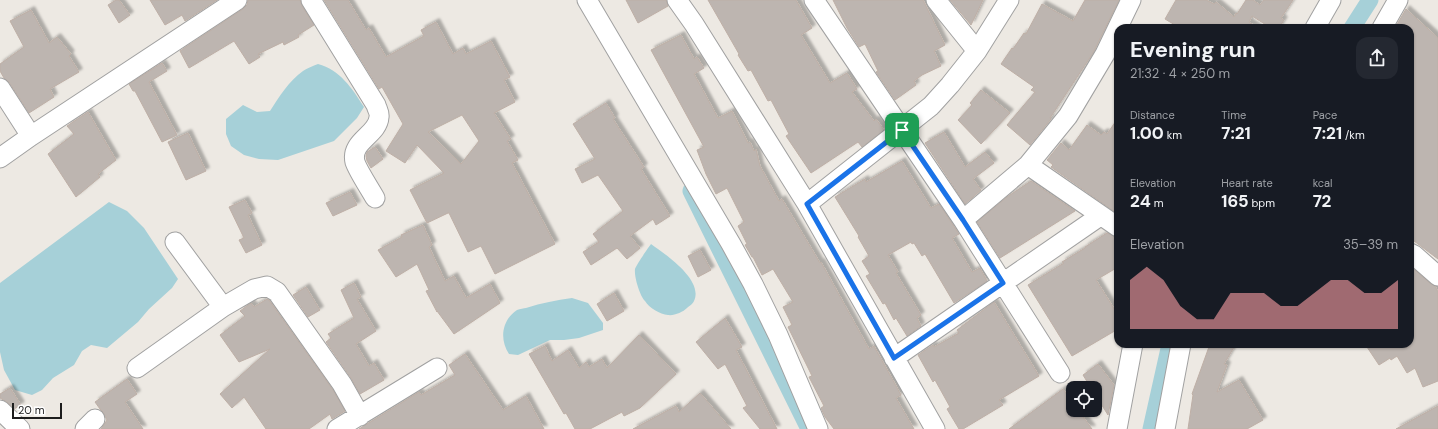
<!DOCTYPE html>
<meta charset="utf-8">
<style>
:root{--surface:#171b24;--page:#242831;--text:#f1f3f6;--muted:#9ea1a6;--accent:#da8c92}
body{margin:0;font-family:"DM Sans",sans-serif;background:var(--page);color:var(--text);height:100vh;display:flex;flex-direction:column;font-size:15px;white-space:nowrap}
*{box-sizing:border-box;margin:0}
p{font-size:13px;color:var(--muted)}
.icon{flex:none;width:22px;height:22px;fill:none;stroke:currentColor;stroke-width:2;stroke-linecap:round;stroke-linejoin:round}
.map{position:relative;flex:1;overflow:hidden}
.panel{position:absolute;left:1114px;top:24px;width:300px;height:324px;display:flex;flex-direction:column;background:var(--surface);border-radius:12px;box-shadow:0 1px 3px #0004}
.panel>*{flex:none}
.buttons{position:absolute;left:1066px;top:381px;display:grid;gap:8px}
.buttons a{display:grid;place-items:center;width:36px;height:36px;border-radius:8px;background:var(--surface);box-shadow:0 1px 3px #0004;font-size:20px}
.scale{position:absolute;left:12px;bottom:10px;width:50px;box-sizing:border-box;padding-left:4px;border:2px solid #1d1d1d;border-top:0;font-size:11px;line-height:14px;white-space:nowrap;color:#1d1d1d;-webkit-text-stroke:3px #fff;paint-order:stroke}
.pin{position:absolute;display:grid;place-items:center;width:34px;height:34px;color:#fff;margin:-17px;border-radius:8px;box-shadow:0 2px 6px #0006}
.round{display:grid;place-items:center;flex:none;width:42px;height:42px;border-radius:12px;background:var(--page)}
.overview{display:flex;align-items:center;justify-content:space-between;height:68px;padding:0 16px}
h1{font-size:22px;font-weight:700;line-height:30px}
.metrics{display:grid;grid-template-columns:repeat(3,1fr);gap:6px;height:68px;padding:4px 16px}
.metrics div{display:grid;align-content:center}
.metrics b{font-size:17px;font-weight:700}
.metrics small{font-size:11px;font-weight:400}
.metrics p{font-size:11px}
.chart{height:112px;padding:8px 16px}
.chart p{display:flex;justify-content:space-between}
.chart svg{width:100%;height:72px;margin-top:4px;fill:var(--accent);opacity:.7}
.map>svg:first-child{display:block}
</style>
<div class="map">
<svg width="1438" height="429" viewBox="0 0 1438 429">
<defs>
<filter id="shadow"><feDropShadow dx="3.5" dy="-3.5" stdDeviation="1" flood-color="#0004"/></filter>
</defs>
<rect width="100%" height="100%" fill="#ede9e3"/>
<!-- water -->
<path fill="#a6d0d8" d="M318,64c22,6 34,24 46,43l-7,11 -23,23 -56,19 -19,-1 -15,-4 -13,-9 -5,-12v-15l17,-14 14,7 13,-1c9,-14 19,-30 33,-40 4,-3 10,-5 15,-7z
M109,202l18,9 17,17 34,51 -6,9 -23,21 -11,13 -31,26 -16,-3 -9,6 -8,14 -21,13 -11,12 -10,5 -17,-5 -11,-20 -4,-18v-69z
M651,244c14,10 53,36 43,57 -1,3 -5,5 -7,7 -4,4 -13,8 -19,7 -8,-1 -19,-7 -23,-14 -5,-5 -11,-24 -10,-32 2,-5 13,-21 16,-25z
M572,298l16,5 15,20v7l-24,8 -15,2h-14l-32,15 -9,-1c-10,-15 -7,-34 8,-44 3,-1 7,-2 9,-2 16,-5 30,-8 46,-10z"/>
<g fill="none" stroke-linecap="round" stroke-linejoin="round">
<!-- canal -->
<path stroke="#a6d0d8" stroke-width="17" d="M1352,28l18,-28
M691,191l118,238
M1151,429l19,-85"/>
</g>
<!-- building -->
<path fill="#bdb5b0" stroke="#beafa6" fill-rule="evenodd" filter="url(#shadow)" d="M116,0h3l11,15 -11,8 -11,-18z
M150,0h67l-32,21 -3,-6 -17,10z
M248,0h52l2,6 12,19 -16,10 1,2 -15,8 -1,-3 -25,12 2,3 -11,7 -15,-23 -45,27 -9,-17 63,-42 4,-4z
M324,0h24l18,30 3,-2 17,29 38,-21 -3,-6 15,-8 17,32 10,-6 3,6 25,-13 19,36 -6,3 11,22 -21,11 17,26 -4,2 11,19 -6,3 43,81 -60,30 -14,-28 -13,6 -19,-39h-1l-21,10 -17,-33 34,-17 -27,-28 -12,18 -19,-12 17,-27 -21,-37 -3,2zM462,115l17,26 -18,23 -33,-32z
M626,0h40l2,6 -30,17z
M708,0h88l16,28 -11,7 29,48 17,-10 10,16 -5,3 22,29 2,-2 8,11 -22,17 -4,-5 -47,31 -25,-37 3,-2 -18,-34 -3,1 -17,-31 -3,1 -10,-16 1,-1z
M833,0h90l22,45 -11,6 7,15 -19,9 -8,6 2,4 -21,15 -19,-28 2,-1 -13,-27 -6,3 -12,-19z
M950,0h33l-12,25z
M1085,0h34l-26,53 -43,65 1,1 -21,26 -23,-20 28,-33 -4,-2 3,-3 -33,-23 11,-16 1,1 11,-16 2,1 16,-30 31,17z
M1176,0h30l8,4 2,-2 18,15 2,-4 1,1 9,-14h7l7,5 4,-5h29l-12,18 3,2 -5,8h-8l-19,-12 -3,6 9,6h-78l-15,-9z
M1406,9l32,29v221l-28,-21v-210h-15z
M31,10l18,33 8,-6 14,17 -2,2 10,16 -29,17 4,8 -25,16 -20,-31 -5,-4 -4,-7v-7l24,-17 -14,-26z
M681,35l13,24 3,-2 7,11 -10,6 24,44 14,-7 16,32 2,-1 4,9 2,-2 4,17 19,35 3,-2 38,64 1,-1 48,87 5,-3 27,49 -5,3 18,31h-80l-9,-12 -4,-9 3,-2 -15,-29 3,-1 -24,-49 4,-2 -9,-18 10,-5 -20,-33 -11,6 -9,-18h-1l-7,-12 2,-1 -9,-18 6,-4 -17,-34 -11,6 -10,-20 -9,-24 7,-3 -53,-97z
M162,63l5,8 -18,11 28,53 -15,7 -27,-51h-2l-4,-7z
M981,90l29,23 -29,31 -23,-24 14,-15 -2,-2z
M606,103l9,15 -2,1 31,48 -3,2 29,47 -14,9 -3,-6 -23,17 10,12 -13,11 -10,-11 -26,17 -8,-13 16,-10 -6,-8 30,-23 -25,-36 -16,8 -7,-14 20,-10 -22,-35z
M88,112l28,48 -18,14 2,3 -24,20 -28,-43 26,-20 -7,-8z
M1118,118v96l-67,-47 2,-2 -6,-5 14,-17 8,7 18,-25 14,10 3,-3 3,2z
M944,132l21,35 20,-15 9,11 -21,16 8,11 -16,14 -40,-61z
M188,133l18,38 -20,9 -18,-38z
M375,147l8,12 -12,9 -4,-7 -1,-5 1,-4z
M902,161l29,47 8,-4 20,30 -7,4 20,34 8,-4 7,13 -33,22 -29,-49 -3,2 -8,-13 -2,1 -1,-2 -23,13 10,17 -2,1 25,42 -4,3 4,8 -14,10 -11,-18 -2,2 -9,-17 -2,1 -17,-28 4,-2 -8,-13 7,-5 -11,-19 1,-1 -24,-39 30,-18 1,3z
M1031,181l44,30 -75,47 -23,-36 30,-25z
M350,192l7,13 -24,11 -7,-13z
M245,200l7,13 -4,2 14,30 -16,8 -7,-13 5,-2 -15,-31z
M423,225l9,20 -3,2 16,34 9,-5 12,22 24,-14 10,19 -46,31 -17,-23v1l-11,-21 3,-1 -12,-26 -21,13 -18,-27 24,-13 -1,-2z
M1107,233l11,5v29l-22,13 22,35v14l-46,27 -44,-71 36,-22 -2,-1 23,-14v-1z
M700,250l11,20 -13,7 -10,-21z
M1410,266l21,18 4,2 3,6v89l-15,6 -8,-19 -8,5 -10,-17 -6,4 -1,-2 -11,7 -14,-21h45z
M354,283l7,14 -4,2 19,32 -20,13 13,22 5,-3 10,17 -24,14 -9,-16 -25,-36 5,-4 -3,-4 26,-16 -13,-28z
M306,287l14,23 -12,7 -15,-22z
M614,293l10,18 -17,10 -10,-17z
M267,299l2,1 64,90 12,21 -13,8 -2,-5 -21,15h-43l-22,-32 -12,11 -12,-14 50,-45 -31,13 -19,-27 25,-19 -5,-5 11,-8 3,4z
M994,302l45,74 -40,24 4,5 -40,24h-4l-12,-20 3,-2 -15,-27 -2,2 -15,-27 15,-10 1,2 25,-14 -2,-3z
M725,318l17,29 -6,3 41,79h-17l-17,-21 4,-2 -22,-42 -7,5 -22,-27z
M639,335l37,39 -36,34 -16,8 -2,-4 -32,17h-15l-9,-16 -2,1 -35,-60 16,-8 7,15 16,-11 11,18 7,-6 3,5 13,-8 5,9z
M1210,344h26l-12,20 3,1 -10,27 22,-12 24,40 -16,9h-59l5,-34 -1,-1z
M465,354l38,56 23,-14 18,33h-185l60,-37 2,3 34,-20 -6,-10z
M1098,364l16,21 -6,30 -13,-21v-6h-4l-8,-13z
M127,379l10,15 -12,8 18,27h-42l6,-9 -4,-8 -3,-3 -5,-7z
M10,388l11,17 -7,4 -7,-7 -7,-4v-4z
M1063,389l10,14v7h5l14,19h-83z
M700,393l31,36h-98l43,-23 3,6z
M1438,406v23h-42z"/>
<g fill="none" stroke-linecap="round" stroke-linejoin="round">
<defs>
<path id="minor" d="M311,0l65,105c1,4 4,8 3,12 -1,18 -29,24 -24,45 3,9 15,27 20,36
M587,0l144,244 22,40 25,51 40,94
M677,0l17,24 113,180 128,225
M814,0l149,220 97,153
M936,0l41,51
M1315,28l16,-28
M1382,28l16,-28
M0,88l31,48
M0,158l31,-22 206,-136
M1028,165l90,62
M807,204l124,-98 19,-21 27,-34 32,-51
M963,220l65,-55 40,-49 37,-62 26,-54
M175,242l48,65
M1410,253l4,2 24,21
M894,358l206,-142
M137,368l86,-61 31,-18 13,-3 10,6 65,92 18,32
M0,410l20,19
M85,429l10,-10
M337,429l100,-61
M1117,429l16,-85
M1165,429l16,-85"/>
</defs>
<!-- minor casing -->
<use href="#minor" stroke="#a1a1a1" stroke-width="21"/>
<!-- minor -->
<use href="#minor" stroke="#fff" stroke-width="19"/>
</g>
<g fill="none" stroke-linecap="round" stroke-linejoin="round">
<defs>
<path id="route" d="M902,130l61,90 40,63 -109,75 -87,-154z"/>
</defs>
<!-- route casing -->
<use href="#route" stroke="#fff" stroke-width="8"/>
<!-- route -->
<use href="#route" stroke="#1a73e8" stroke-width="5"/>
</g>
</svg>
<div class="buttons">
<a><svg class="icon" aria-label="locate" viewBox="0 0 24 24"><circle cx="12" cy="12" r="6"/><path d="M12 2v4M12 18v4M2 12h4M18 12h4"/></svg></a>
</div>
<div class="scale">20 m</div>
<div class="pin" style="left:902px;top:130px;background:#1e9e55"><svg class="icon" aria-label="arrive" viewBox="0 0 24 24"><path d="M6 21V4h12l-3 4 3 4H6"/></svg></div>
<section class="panel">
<div class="overview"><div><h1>Evening run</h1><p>21:32 · 4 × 250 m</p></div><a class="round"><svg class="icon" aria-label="share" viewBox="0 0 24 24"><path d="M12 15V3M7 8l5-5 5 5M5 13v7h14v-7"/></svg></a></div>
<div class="metrics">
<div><p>Distance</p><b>1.00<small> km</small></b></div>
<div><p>Time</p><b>7:21</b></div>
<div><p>Pace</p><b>7:21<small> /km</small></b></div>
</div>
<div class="metrics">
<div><p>Elevation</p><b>24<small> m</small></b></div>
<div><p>Heart rate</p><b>165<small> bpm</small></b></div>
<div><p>kcal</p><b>72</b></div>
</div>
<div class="chart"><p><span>Elevation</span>35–39 m</p>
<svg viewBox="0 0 160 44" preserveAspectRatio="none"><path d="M0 44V14L10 6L20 14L30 30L40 38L50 38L60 22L70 22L80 22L90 30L100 30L110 22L120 14L130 14L140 22L150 22L160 14V44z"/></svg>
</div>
</section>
</div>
